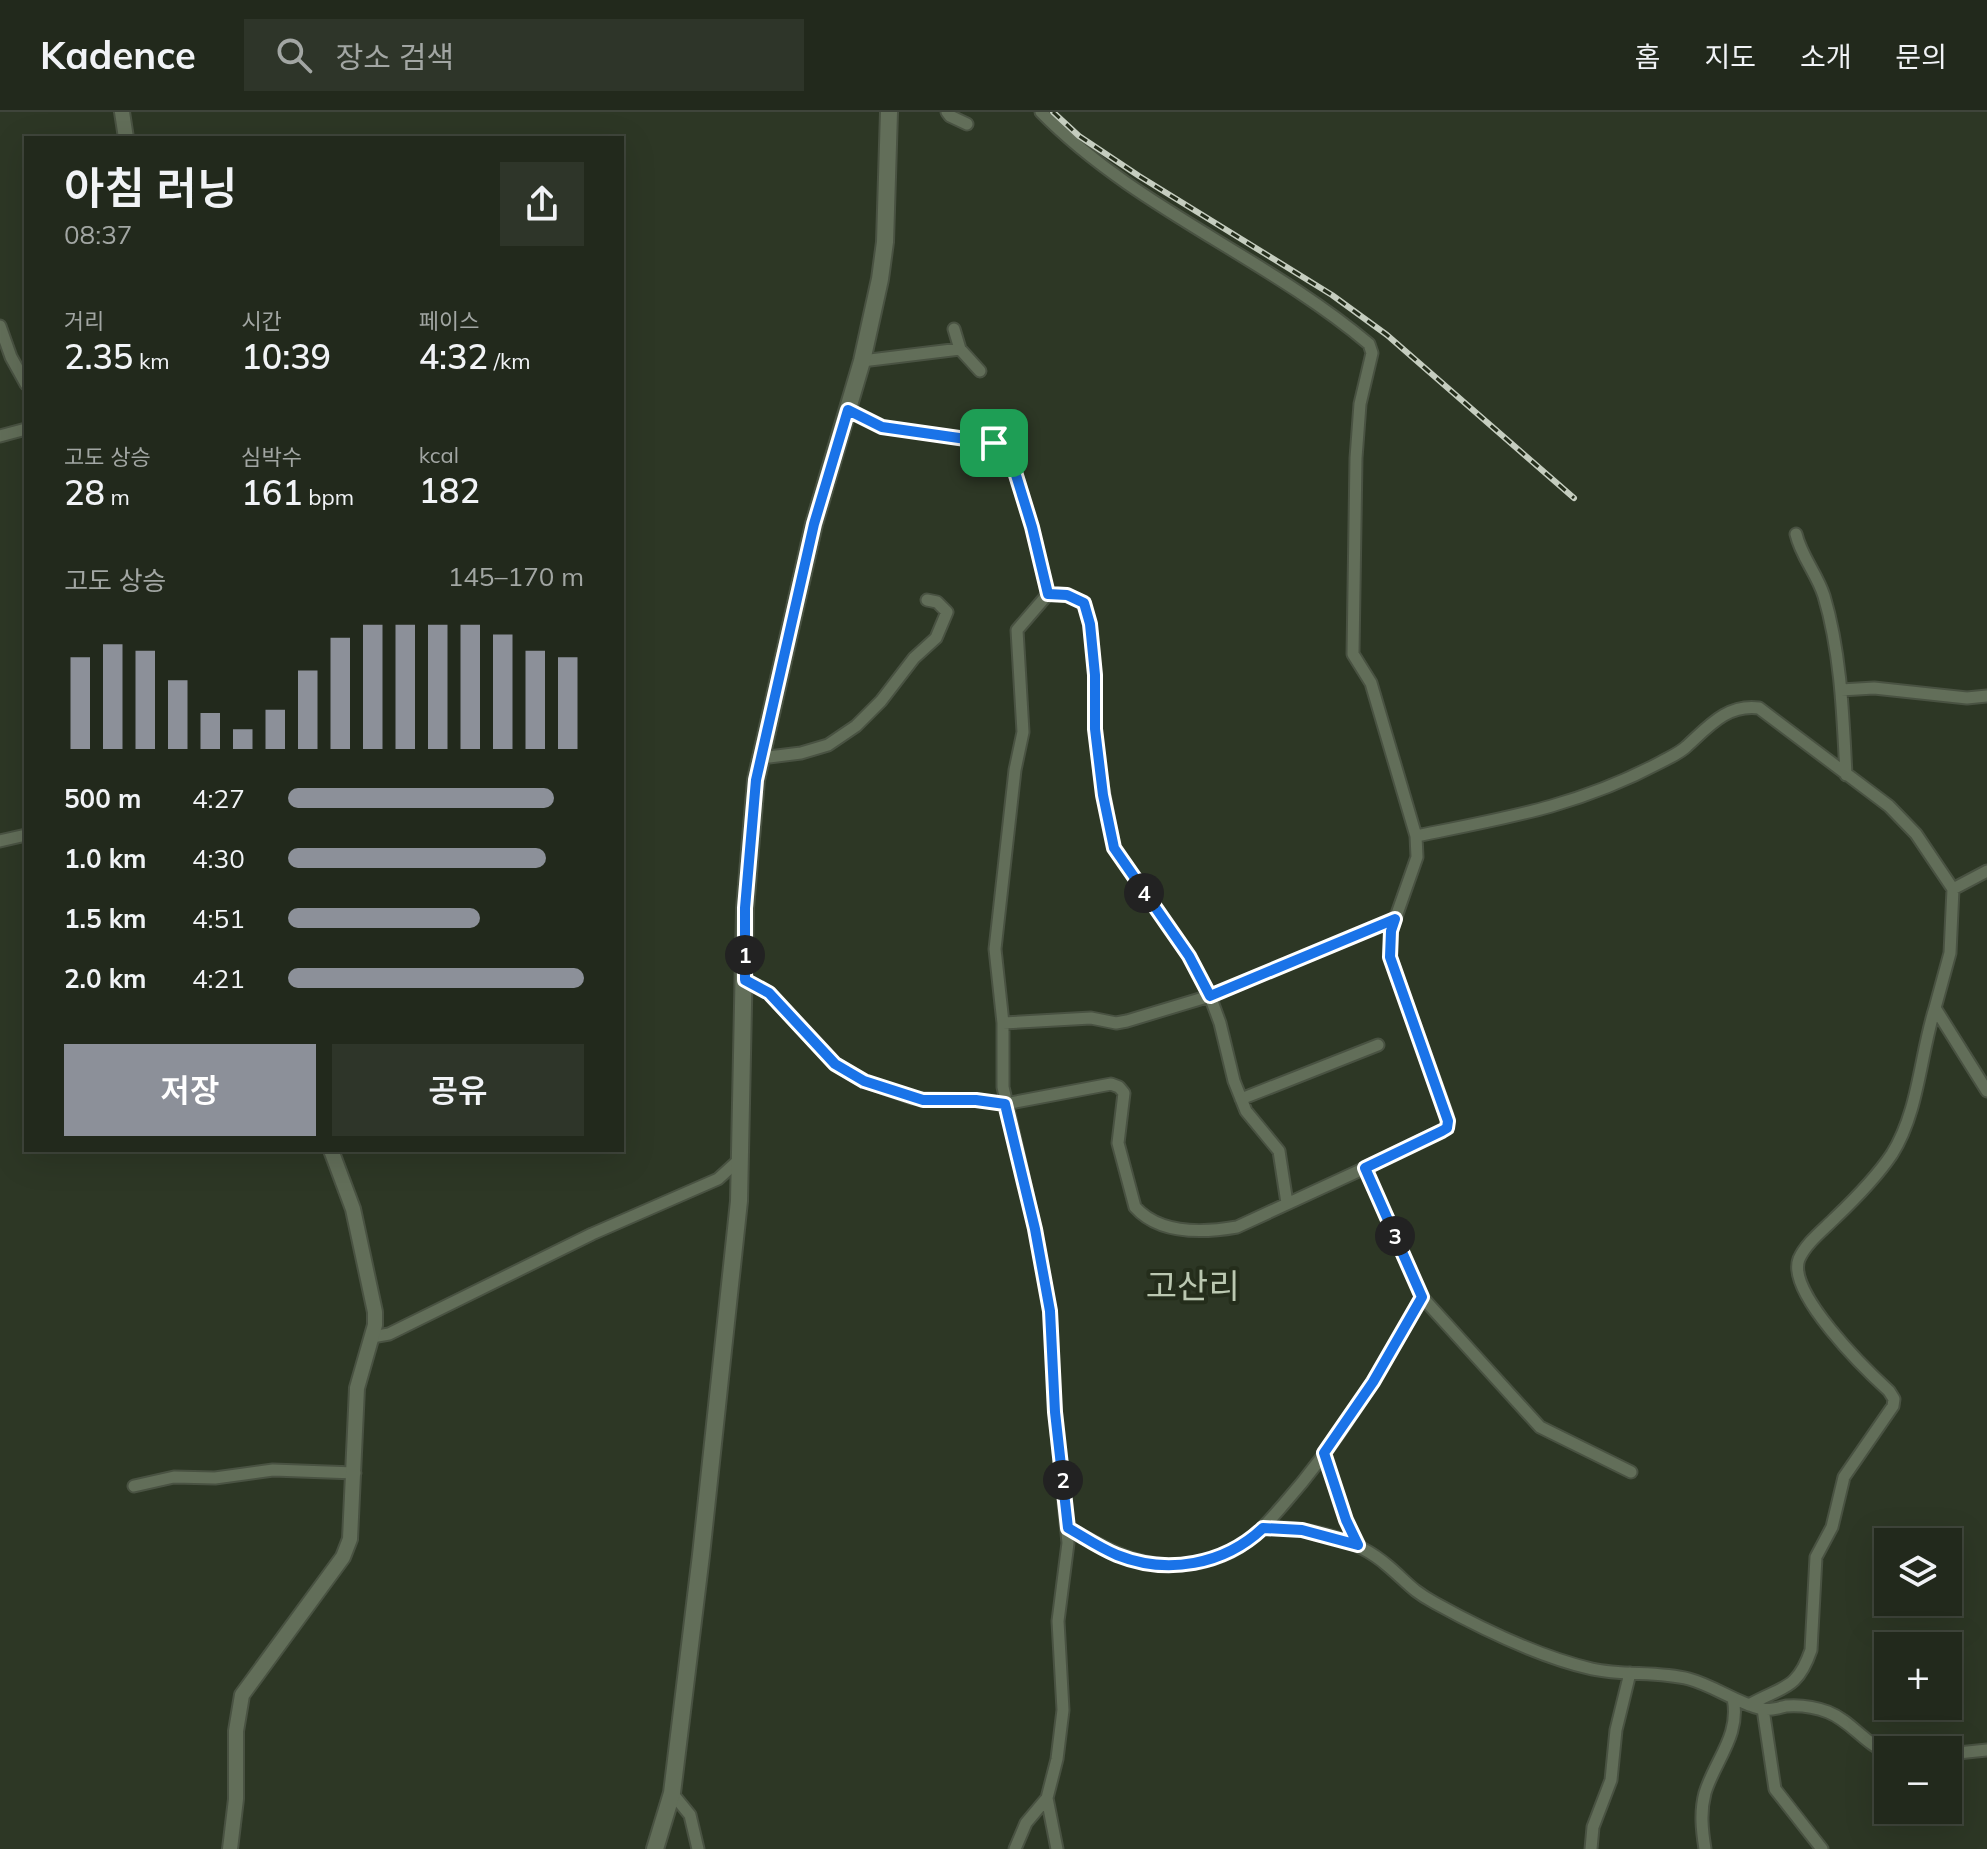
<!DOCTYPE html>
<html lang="ko">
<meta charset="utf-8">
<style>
:root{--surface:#22291c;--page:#2e3529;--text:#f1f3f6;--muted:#a2a6a3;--line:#3f453b;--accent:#8c9099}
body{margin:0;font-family:Mulish,"Noto Sans KR",sans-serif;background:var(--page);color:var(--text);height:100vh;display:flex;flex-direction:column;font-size:30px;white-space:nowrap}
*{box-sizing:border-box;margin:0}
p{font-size:26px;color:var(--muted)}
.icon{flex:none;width:44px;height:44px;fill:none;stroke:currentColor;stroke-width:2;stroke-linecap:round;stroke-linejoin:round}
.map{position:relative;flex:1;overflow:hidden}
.drawer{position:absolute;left:24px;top:24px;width:600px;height:1016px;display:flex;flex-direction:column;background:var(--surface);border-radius:0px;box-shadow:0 8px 32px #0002,0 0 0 2px var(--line)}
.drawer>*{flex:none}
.buttons{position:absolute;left:1874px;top:1416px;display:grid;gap:16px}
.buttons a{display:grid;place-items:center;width:88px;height:88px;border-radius:0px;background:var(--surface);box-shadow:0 8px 32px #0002,0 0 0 2px var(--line);font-size:40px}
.pin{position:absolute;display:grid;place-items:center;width:68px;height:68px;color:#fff;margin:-34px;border-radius:16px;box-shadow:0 4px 12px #0006}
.km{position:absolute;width:40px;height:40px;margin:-20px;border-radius:50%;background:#222;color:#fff;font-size:22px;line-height:40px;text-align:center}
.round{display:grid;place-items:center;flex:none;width:84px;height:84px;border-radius:0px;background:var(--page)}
.overview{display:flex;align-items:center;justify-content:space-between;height:136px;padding:0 40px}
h1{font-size:44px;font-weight:600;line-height:60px}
.figures{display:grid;grid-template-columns:repeat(3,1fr);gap:12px;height:136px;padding:8px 40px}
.figures div{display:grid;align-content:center}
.figures b{font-size:34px;font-weight:600}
.figures small{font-size:22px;font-weight:400}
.figures p{font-size:22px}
.chart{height:224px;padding:16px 40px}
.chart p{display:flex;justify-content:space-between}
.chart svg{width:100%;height:144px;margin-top:8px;stroke:var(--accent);stroke-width:6}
.button{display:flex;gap:16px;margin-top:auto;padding:16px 40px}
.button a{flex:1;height:92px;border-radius:0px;background:var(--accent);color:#fff;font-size:32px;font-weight:600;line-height:92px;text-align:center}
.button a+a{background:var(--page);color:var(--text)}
ul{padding:0 40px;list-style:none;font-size:26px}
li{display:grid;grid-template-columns:128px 96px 1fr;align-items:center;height:60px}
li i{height:20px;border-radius:10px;background:var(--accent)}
header{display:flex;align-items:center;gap:48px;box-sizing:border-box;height:112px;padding:0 40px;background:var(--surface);border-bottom:2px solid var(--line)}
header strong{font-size:38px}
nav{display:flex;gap:44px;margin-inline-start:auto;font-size:28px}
.search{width:560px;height:72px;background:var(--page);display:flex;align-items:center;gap:20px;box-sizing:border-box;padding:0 28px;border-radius:0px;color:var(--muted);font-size:30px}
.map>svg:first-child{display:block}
</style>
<header>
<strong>Kadence</strong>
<div class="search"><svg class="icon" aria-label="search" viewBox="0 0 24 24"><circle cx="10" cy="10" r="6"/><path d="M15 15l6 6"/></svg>장소 검색</div>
<nav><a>홈</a><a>지도</a><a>소개</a><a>문의</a></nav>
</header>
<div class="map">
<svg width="1987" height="1737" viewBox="0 0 1987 1737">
<rect width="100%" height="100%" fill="#2d3725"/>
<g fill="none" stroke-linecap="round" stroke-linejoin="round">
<defs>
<path id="minor" d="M947,0l3,4 17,8
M0,214l11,31 15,27
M954,217l6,20
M862,249l98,-12 20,22
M848,298l34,17 112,16 17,16 21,68 16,67
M0,324l26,-7
M1796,422c5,22 21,40 28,62 17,57 19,120 22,179
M1841,578l33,-2 93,10 20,-2
M761,646l40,-5 27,-8 28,-19 25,-25 33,-43 22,-20 11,-26 -10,-10 -10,-2
M1416,724c90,-18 163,-30 245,-74 9,-5 19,-9 26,-16 22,-20 40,-42 72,-38l130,98 27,28 37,55 -3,64 -15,55 52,83
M0,729l26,-6
M1953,777l34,-18
M745,868l24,13 66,71 29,17 48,17 64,2 29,4 106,-20 8,3 5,6 -6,50 17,64c24,27 68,26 102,20l128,-59 82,-40v-13l-57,-158 1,-26 26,-74 -1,-21 -45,-153 -18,-29 3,-196 4,-54 12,-51 -3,-9c-103,-87 -234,-136 -328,-232
M1003,911l88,-5 25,5 11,-2 83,-25 185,-77
M1241,987l137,-54
M1365,1056l57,129 118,130 91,45
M372,1225l17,-3 203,-100 126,-55 22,-20
M1324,1341l22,67 12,25
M134,1374l40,-9 41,1 58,-8 82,3
M1068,1416c35,19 66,38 108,37 18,0 42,-6 58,-15 20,-11 35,-29 49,-45 56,-63 98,-135 139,-208
M1263,1416c43,-2 92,9 125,38 19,16 23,24 47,37 47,26 105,54 157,66 32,7 66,2 97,10 26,7 47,24 73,30 8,2 16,-1 24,-3 13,-1 29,1 42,6 23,9 37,32 60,41
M1749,1593c33,-19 48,-14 62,-55l5,-93 16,-30 12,-50 49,-71 1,-7 -5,-8c-23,-21 -103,-99 -90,-132 7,-16 24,-29 36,-41 21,-20 41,-40 57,-64 27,-43 28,-99 43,-146
M1763,1597l12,80 47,60
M1948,1642l39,-4
M672,1681l18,22 8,34
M1047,1686l10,51
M1015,1737l11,-26 21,-25 10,-39 6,-49 -5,-89 10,-78 -13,-131 -5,-101 -15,-82 -32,-142v-64l-8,-74 20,-179 8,-38 -6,-102 31,-36 19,1 17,8 6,21 5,51v54l5,44 14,75 75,108 21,40 10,27 14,58 12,30 33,40 8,52
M1591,1737l2,-22 18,-47 5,-50 14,-57
M1705,1737c-3,-19 -5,-37 0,-56 10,-33 36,-58 28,-95"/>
<path id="tertiary" d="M122,0l4,26
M230,1737l6,-50v-68l6,-36 101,-138 7,-18 7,-151 18,-63v-13l-22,-103 -22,-59"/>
<path id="secondary" d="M655,1737l17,-56 29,-238 38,-354 6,-293 11,-128 58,-256 48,-163 18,-82 5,-37 4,-130"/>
</defs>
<!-- minor casing -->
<use href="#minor" stroke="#495242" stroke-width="15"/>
<!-- tertiary casing -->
<use href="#tertiary" stroke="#495242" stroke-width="18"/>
<!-- secondary casing -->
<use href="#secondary" stroke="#495242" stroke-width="20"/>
<!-- minor -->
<use href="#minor" stroke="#626e59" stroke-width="11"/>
<!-- tertiary -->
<use href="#tertiary" stroke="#626e59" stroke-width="14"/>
<!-- secondary -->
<use href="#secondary" stroke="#626e59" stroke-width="16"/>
<defs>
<path id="rail" d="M1053,0l26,24 60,40 193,119 55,40 187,163"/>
</defs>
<!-- rail casing -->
<use href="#rail" stroke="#c5cdbf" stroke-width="6"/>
<!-- rail -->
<use href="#rail" stroke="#242d1b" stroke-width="3" stroke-dasharray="9" stroke-linecap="butt"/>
</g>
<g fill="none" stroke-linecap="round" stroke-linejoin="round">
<defs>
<path id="route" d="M848,298l34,17 112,16 8,6 9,10 21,68 16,67 19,1 17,8 6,21 5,51v54l8,66 11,53 75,108 21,40 185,-77 -4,12 -1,26 58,164 -1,7 -5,3 -77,37 57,129 -49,85 -49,71 22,67 12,25 -56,-15 -39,-2c-39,37 -96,47 -146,27 -17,-7 -33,-18 -49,-27l-13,-116 -5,-101 -15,-82 -30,-125 -29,-4h-53l-59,-19 -29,-17 -66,-71 -24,-13v-72l11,-128 58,-256z"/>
</defs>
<!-- route casing -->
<use href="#route" stroke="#fff" stroke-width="16"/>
<!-- route -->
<use href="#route" stroke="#1a73e8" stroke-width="10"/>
</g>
<g text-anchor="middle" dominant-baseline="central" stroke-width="8" stroke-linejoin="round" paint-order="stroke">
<!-- quarter labels -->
<g font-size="34" fill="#bbc8b1" stroke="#242d1b">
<text x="1193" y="1173">고산리</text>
</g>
</g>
</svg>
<div class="buttons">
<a><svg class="icon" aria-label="layers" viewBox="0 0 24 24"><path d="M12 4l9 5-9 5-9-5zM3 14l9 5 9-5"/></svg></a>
<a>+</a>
<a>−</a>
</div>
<div class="pin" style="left:994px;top:331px;background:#1e9e55"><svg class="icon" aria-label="arrive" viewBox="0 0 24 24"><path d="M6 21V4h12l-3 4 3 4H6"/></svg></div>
<b class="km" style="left:745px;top:843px">1</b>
<b class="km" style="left:1063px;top:1368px">2</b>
<b class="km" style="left:1395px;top:1124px">3</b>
<b class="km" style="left:1144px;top:781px">4</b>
<section class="drawer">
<div class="overview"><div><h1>아침 러닝</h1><p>08:37</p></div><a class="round"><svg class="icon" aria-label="share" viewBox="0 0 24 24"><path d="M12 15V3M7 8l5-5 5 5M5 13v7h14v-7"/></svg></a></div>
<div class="figures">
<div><p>거리</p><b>2.35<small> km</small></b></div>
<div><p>시간</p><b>10:39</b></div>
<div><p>페이스</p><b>4:32<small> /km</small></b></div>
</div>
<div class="figures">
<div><p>고도 상승</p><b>28<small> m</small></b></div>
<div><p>심박수</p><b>161<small> bpm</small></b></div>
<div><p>kcal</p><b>182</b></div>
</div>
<div class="chart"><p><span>고도 상승</span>145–170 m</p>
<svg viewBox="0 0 160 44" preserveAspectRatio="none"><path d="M5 44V16M15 44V12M25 44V14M35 44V23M45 44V33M55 44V38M65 44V32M75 44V20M85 44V10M95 44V6M105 44V6M115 44V6M125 44V6M135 44V9M145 44V14M155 44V16"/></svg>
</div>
<ul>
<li><b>500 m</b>4:27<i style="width:90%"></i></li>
<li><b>1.0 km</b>4:30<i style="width:87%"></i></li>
<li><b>1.5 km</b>4:51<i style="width:65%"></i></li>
<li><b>2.0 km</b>4:21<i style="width:100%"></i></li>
</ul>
<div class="button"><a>저장</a><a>공유</a></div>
</section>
</div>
